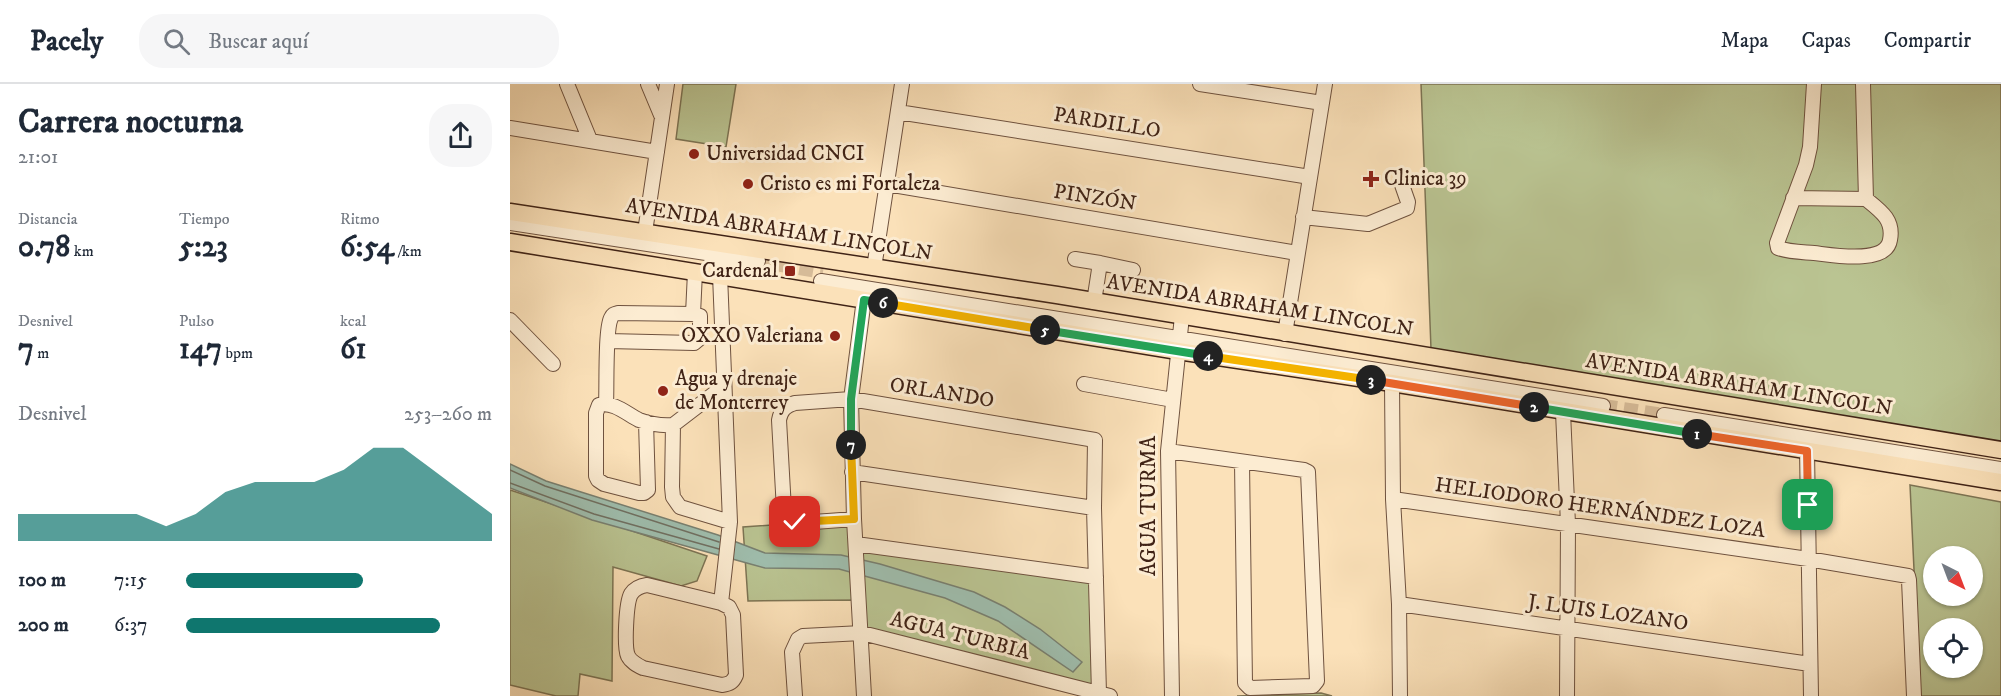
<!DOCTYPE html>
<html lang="es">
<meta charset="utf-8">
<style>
:root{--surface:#fff;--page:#f6f6f7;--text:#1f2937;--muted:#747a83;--line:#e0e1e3;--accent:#0f766e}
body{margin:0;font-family:"IM FELL DW Pica",serif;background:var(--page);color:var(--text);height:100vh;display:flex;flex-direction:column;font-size:22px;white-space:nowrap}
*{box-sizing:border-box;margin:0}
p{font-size:20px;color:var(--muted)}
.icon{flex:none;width:33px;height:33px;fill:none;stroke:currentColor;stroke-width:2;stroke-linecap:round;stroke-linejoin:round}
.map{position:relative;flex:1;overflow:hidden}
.side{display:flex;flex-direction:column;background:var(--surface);width:510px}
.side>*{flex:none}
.needle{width:39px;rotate:138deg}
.controls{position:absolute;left:1413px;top:462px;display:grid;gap:12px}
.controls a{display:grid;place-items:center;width:60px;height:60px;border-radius:50%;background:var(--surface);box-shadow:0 2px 4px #0004;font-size:30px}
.pin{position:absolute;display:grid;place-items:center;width:51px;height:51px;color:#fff;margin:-26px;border-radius:12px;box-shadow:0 3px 9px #0006}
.km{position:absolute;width:30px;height:30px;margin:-15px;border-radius:50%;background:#222;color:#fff;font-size:16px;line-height:30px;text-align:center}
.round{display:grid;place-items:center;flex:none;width:63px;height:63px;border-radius:24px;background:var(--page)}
.overview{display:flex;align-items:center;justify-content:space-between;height:102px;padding:0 18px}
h1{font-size:33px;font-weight:700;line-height:45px}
.metrics{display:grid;grid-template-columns:repeat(3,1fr);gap:9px;height:102px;padding:6px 18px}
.metrics div{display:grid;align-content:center}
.metrics b{font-size:30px;font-weight:700}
.metrics small{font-size:16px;font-weight:400}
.metrics p{font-size:16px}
.chart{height:168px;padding:12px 18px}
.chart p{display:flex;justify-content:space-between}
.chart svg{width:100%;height:108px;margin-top:6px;fill:var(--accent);opacity:.7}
ul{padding:0 18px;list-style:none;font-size:20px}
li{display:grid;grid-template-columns:96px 72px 1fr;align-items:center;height:45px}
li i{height:15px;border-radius:8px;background:var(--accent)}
header{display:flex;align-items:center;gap:36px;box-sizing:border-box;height:84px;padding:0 30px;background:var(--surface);border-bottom:2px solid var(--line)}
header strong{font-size:28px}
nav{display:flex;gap:33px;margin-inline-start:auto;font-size:21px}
.search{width:420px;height:54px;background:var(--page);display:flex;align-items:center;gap:15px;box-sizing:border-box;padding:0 21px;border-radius:24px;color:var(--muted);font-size:22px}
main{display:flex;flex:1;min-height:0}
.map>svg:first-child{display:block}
</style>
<header>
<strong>Pacely</strong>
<div class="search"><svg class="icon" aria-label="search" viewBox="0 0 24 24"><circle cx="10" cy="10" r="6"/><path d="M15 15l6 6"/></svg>Buscar aquí</div>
<nav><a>Mapa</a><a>Capas</a><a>Compartir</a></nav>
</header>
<main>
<section class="side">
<div class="overview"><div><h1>Carrera nocturna</h1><p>21:01</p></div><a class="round"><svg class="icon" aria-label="share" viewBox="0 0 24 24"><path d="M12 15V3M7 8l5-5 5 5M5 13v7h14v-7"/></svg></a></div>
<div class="metrics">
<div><p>Distancia</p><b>0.78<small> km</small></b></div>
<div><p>Tiempo</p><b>5:23</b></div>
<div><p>Ritmo</p><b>6:54<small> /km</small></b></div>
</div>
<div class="metrics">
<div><p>Desnivel</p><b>7<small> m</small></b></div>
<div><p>Pulso</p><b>147<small> bpm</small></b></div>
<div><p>kcal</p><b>61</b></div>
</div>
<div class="chart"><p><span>Desnivel</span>253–260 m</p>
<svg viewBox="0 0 160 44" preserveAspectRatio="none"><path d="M0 44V33L10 33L20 33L30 33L40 33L50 38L60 33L70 24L80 20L90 20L100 20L110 15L120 6L130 6L140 15L150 24L160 33V44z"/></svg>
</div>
<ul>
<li><b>100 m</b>7:15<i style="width:58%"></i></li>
<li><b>200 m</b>6:37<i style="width:83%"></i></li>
</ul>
</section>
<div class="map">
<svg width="1491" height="612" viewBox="0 0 1491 612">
<rect width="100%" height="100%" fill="#fbe1b9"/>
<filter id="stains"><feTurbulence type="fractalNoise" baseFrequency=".00333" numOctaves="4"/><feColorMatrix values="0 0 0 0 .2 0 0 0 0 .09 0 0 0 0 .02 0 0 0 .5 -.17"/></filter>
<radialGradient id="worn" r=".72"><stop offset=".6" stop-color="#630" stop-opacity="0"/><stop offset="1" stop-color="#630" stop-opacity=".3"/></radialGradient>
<!-- green -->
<path fill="#bac492" stroke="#7d7454" stroke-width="1.5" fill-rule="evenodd" d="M173,0h53l-10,63 -50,-8z
M911,0h580v359l-570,-94z
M1400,401l91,17v194h-81zM1424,472h38v40h-38zM1424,544h38v40h-38z
M0,406l197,66 -10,25 -16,5 -68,-19 -1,114 -32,-7 -2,22h-22l-46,-11z
M344,435l1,25 241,33 3,116 -237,-60 -3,-33 -111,1 -5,-74z
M811,609l11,3h-95z"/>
<!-- water -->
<path fill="#9fbeae" stroke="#798071" stroke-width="1.5" d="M0,380l36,17 172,54 47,18 76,2 39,9 94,28 31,15 35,22 42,33 -9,10 -75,-51 -53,-23 -106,-29 -74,-1 -11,-3 -162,-45 -82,-32z"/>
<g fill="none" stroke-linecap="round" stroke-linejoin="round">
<!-- shore -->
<path stroke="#707062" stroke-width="1.5" d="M0,386l35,16 174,56
M0,399l84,31 125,35"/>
<!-- minor-tunnel -->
<path stroke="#d6bb98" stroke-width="14" stroke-dasharray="14 7" stroke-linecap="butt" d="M248,177l65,11
M1093,322l61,9"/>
<defs>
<path id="minor" d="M57,0l23,56
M138,0l13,31
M690,0l122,19
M1304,0l-4,63 -4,18 -29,78 1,5c11,4 25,4 36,5 18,2 72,12 76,-13 4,-20 -9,-29 -24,-41l-3,-115
M388,28l412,65
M0,44l147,24
M377,100l410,69
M1283,114l73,1
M793,133l65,7 39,-16 1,-6 -7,-20
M0,139l248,38
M135,148l22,-148
M565,175l25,4
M204,179l43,7
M364,184l28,-184
M210,191l10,247 -9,81
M311,197l782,125
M354,215l-13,100 3,120 10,177
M584,218l6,-39 33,7
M183,230l2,-42
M0,236l43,44
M775,250l40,-250
M882,299l1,116 6,105 1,92
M574,300l89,16
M214,302l-51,39 -1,62 1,10 7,10 50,15
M96,320c1,-16 -1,-74 5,-86 2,-4 3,-4 7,-5l75,1 7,2v22l-6,5 -86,-2
M1053,328l5,112 -1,172
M1154,331l337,54
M136,338l2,68 -4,3h-5l-35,-9 -6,-4 -2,-4v-63l3,-8c14,-4 28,9 40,15 11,4 22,6 34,5
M658,367l136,19 4,2 9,209 -4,5 -63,2 -5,-5 -3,-221
M1297,367l4,245
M342,388l242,36
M883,415l415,60 100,17 1,4 5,116
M344,435l-53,4c-9,-1 -14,-4 -17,-13l-5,-90c2,-10 6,-14 16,-17l56,-4 244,41 -1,68 5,185
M346,460l240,33
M137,501l74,18 8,4 4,8 3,60c-3,7 -6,9 -14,10l-79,-17c-6,-3 -12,-6 -15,-12 -4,-9 -2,-53 3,-62 4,-6 9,-8 16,-9z
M889,520l411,60
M285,612l-3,-44 6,-13 5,-3 59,-3 248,63
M662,612l-4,-245 14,-135"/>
<path id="major" d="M0,128l547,83 944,155
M0,158l668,109 214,32 609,99"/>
</defs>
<!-- minor casing -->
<use href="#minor" stroke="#6f523f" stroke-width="16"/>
<!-- major casing -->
<use href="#major" stroke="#402316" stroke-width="19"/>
<!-- minor -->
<use href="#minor" stroke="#fcecd2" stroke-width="14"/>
<!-- major -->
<use href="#major" stroke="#fbe1b9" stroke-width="16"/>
</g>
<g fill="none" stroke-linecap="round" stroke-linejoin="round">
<defs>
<path id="split-1" d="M1187,350l110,17 1,54"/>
<path id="split-2" d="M1024,323l163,27"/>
<path id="split-3" d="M861,296l163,27"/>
<path id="split-4" d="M698,272l163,24"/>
<path id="split-5" d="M535,246l163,26"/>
<path id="split-6" d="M373,219l162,27"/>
<path id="split-7" d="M341,361v-46l13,-99 19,3"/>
<path id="split-8" d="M285,438l59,-3 -3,-74"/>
</defs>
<!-- split-1 casing -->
<use href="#split-1" stroke="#fff" stroke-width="12"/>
<!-- split-2 casing -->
<use href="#split-2" stroke="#fff" stroke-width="12"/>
<!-- split-3 casing -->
<use href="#split-3" stroke="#fff" stroke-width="12"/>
<!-- split-4 casing -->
<use href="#split-4" stroke="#fff" stroke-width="12"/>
<!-- split-5 casing -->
<use href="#split-5" stroke="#fff" stroke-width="12"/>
<!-- split-6 casing -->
<use href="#split-6" stroke="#fff" stroke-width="12"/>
<!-- split-7 casing -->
<use href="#split-7" stroke="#fff" stroke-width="12"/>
<!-- split-8 casing -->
<use href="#split-8" stroke="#fff" stroke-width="12"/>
<!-- split-1 -->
<use href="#split-1" stroke="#f0652b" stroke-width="8"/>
<!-- split-2 -->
<use href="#split-2" stroke="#22a559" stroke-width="8"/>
<!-- split-3 -->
<use href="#split-3" stroke="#f0652b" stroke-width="8"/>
<!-- split-4 -->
<use href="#split-4" stroke="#f5b400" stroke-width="8"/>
<!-- split-5 -->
<use href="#split-5" stroke="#22a559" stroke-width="8"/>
<!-- split-6 -->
<use href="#split-6" stroke="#f5b400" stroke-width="8"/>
<!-- split-7 -->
<use href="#split-7" stroke="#22a559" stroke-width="8"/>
<!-- split-8 -->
<use href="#split-8" stroke="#f5b400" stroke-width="8"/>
</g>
<!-- markers -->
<g fill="#8f2418" stroke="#fcecd2" stroke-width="2">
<circle cx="184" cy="70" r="6"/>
<path d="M858 86h6v6h6v6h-6v6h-6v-6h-6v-6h6z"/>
<circle cx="238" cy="100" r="6"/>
<rect x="274" y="181" width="12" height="12" rx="3"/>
<circle cx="325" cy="252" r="6"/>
<circle cx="153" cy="307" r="6"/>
</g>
<g text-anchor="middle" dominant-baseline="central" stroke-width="6" stroke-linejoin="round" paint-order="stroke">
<!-- street labels -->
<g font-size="21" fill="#402316" stroke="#fcecd2">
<text transform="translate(597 39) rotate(9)">PARDILLO</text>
<text transform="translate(585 114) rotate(9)">PINZÓN</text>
<text transform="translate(269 146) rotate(9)">AVENIDA ABRAHAM LINCOLN</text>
<text transform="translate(750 222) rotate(9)">AVENIDA ABRAHAM LINCOLN</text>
<text transform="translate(1229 301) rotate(9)">AVENIDA ABRAHAM LINCOLN</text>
<text transform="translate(432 309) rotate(9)">ORLANDO</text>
<text transform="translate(639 422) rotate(-90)">AGUA TURMA</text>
<text transform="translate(1090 424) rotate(8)">HELIODORO HERNÁNDEZ LOZA</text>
<text transform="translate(1098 529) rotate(8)">J. LUIS LOZANO</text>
<text transform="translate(450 552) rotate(14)">AGUA TURBIA</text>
</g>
<!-- poi labels -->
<g font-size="21" fill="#402316" stroke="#fcecd2" text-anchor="start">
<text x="196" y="70">Universidad CNCI</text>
<text x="874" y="95">Clinica 39</text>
<text x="250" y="100">Cristo es mi Fortaleza</text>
<text x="268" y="187" text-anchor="end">Cardenal</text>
<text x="313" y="252" text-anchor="end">OXXO Valeriana</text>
<text x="165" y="295">Agua y drenaje<tspan x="165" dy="24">de Monterrey</tspan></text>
</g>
</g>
<rect width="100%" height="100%" filter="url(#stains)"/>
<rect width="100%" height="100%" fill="url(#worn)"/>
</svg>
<div class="controls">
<a><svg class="needle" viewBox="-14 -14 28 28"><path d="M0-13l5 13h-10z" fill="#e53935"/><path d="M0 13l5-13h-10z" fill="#747a83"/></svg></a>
<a><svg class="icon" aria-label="locate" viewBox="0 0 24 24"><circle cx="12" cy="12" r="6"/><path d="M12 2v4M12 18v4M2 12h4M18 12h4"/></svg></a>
</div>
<div class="pin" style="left:1298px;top:421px;background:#1e9e55"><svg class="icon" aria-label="arrive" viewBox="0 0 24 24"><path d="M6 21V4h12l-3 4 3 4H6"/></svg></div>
<div class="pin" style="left:285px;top:438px;background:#d93025"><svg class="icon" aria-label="check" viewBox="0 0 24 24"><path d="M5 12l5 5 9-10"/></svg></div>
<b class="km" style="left:1187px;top:350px">1</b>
<b class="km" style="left:1024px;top:323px">2</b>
<b class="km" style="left:861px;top:296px">3</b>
<b class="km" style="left:698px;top:272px">4</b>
<b class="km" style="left:535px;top:246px">5</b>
<b class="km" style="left:373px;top:219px">6</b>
<b class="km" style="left:341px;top:361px">7</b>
</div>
</main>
